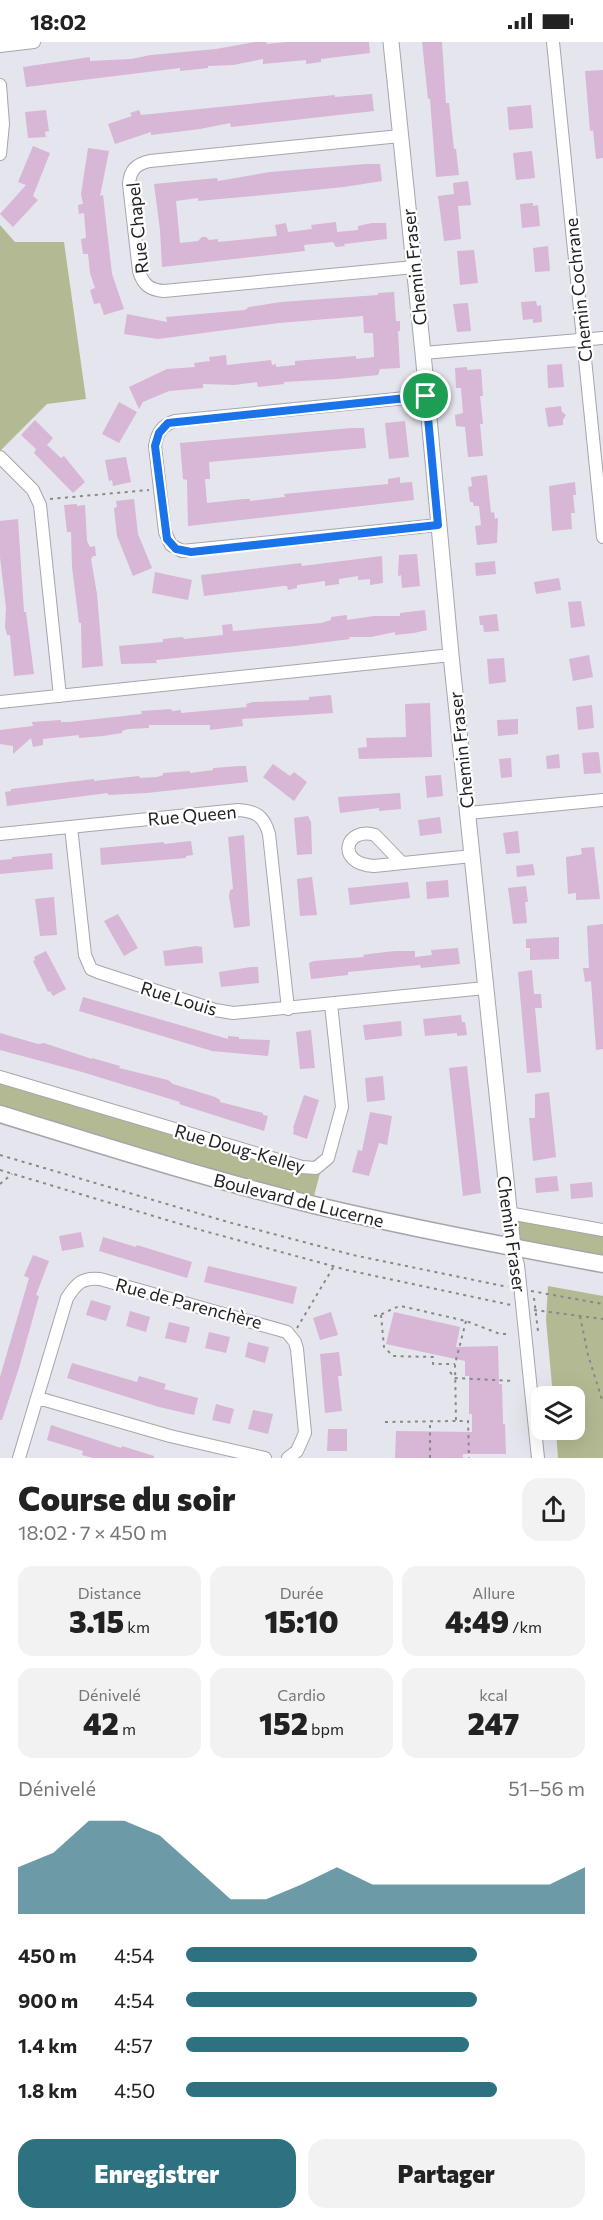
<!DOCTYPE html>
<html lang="fr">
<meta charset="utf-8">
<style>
:root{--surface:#fff;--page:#f2f2f2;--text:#222;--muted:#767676;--accent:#2e7282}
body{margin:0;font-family:Commissioner,sans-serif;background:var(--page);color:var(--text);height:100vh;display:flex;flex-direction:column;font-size:22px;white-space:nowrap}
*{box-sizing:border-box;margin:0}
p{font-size:20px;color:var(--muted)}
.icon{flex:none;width:33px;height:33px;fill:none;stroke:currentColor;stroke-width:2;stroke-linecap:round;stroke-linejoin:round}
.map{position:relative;height:1416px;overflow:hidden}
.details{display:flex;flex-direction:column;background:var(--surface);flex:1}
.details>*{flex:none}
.controls{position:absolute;left:531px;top:1344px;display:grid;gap:12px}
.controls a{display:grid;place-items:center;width:54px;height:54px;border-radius:12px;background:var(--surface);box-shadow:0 6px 24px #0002;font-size:30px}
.pin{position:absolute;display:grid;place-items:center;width:51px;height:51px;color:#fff;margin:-26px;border:3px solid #fff;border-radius:50%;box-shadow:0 2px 6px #0007}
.round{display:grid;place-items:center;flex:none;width:63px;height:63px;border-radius:18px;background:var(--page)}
.head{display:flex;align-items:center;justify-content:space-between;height:102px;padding:0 18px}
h1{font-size:33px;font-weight:800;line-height:45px}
.figures{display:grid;grid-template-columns:repeat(3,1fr);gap:9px;height:102px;padding:6px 18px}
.figures div{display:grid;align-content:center;border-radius:15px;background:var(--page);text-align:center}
.figures b{font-size:30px;font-weight:800}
.figures small{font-size:16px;font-weight:400}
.figures p{font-size:16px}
.chart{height:168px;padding:12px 18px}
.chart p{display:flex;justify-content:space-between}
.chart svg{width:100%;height:108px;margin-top:6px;fill:var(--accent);opacity:.7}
.button{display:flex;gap:12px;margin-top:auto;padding:12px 18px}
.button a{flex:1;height:69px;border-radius:18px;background:var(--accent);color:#fff;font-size:24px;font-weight:800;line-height:69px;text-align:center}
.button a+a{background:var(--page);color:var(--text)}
ul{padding:0 18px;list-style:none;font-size:20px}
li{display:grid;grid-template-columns:96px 72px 1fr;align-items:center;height:45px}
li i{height:15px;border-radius:8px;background:var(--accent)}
.status{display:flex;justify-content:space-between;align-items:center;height:42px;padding:0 30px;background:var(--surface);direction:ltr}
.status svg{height:16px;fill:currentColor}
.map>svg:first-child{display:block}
</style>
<div class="status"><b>18:02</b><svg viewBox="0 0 49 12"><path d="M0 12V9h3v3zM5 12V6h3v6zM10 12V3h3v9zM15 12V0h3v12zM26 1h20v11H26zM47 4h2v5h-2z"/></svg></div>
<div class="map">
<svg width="603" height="1416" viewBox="0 0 603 1416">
<rect width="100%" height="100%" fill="#e5e5ed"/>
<!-- green -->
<path fill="#b3ba93" d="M0,183l15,17h49l22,157 -39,5 -47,47z
M0,1035l302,90 20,-2 -10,39 -312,-90z
M508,1171l95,17v34l-90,-17z
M548,1244l55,10v162h-45l-2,-28h18v-34h-21l-7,-76z"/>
<!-- building -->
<path fill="#d7b6d6" d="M255,0h11l1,2 20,-2h82l1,11 -49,6v3l-7,1 -8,1v-4l-43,4v-5l-30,6 -25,1v2l-28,3v-3l-154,19 -3,-20 67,-10v4l41,-2 20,-4 65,-6z
M422,0h20l4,61h3l5,46h2l3,26 -23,2 -6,-78h-2z
M603,28v88l-7,1 -3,-29 -3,1 -5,-60z
M372,52l2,17 -143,16 -1,-4 -30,6 -49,6v-3l-36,12 -7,-20 24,-8 -2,-3 9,-3 2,5 194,-20v2z
M531,63l2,23 -24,2 -2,-23z
M46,68l3,21 -4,1 1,5 -18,1 -3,-26z
M33,104l17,7 -17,43 5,4 -25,27 -13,-13 26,-29 -8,-3z
M88,106l21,3 -9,45 3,-1 9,79 12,35 -20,6 -4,-12 -6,1 -4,-14 5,-2 -5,-15 -2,-19h-5l-2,-15 5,-1 -2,-25 -5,1 -1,-9 5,-1 -2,-10z
M532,109l3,27 -19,2 -3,-27z
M366,122h14l2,17 -38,6 -80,8 -66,6v-3l-22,3 4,42 18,-2 4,-4h4l3,3 9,-1v3l59,-6 -2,-11 11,-2 2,9 24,-3 -1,-4 25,-3 1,10 21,-2v-4l14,-3h14l1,16 -43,5 1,2 -9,1 -3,-5 -29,3 1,6 -143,16 -2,-37 -6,-46 63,-6 1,3 52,-9z
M468,139l3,24 -13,1 3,33 -17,2 -6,-45 16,-2 -1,-11z
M533,161v3l5,-1 2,21 -18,2 -2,-24z
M548,204l2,25 -15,1 -2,-24z
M474,208l4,33 -18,2 -3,-34z
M394,250l2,29h4v10h-2l2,37 -20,1 -2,6 -41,4 -53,3v2l-26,3 -1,-5 -23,3 -31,-1v4l-34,3 -26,11 -4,7 -10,-22 38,-18 28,-2 -1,-4 16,-2 -1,-4 17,-2 1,10 44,-5 1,5 4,-1v3l19,-2v-4l61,-5v3l18,-2 -1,-24h-9l-1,-17 -84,7 -121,16 -34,-5 3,-20 40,8 -1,-5 79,-7 4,-3 32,-5 97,-7v-2z
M536,259l1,5 4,-1 1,17 -9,1v-4l-10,1 -2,-18z
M468,261l3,28 -14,1 -4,-28z
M562,322l2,23 -16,1 -1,-23z
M467,325v3l14,-1 2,27h-3l3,28h-3l3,32 -15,1 -3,-30 -9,-1 -1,-11 8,-2 -2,-25h-5l-1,-20z
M119,360l18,10 -18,31 -17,-9z
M561,364l1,6 4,3 -3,5v5l-15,2 -3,-19z
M35,378l18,18 -6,7 14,13 3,-2 21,26 -12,11 -39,-40 2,-4 -15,-14z
M405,379l4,36 -20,2 -4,-36z
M352,386h12l2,20 -157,14 1,17h-5l2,24 37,-4h6v2l35,-4 -1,-3 104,-10v-5l12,-2v6l12,-1 2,18 -226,26 -1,-46 -4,-1 -3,-36z
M126,415l5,25 -18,4 -1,-6 -3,1 -4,-21z
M487,433l4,38 3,-1 1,7 3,-1 -1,25 -20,2 -2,-19 6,-1 -2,-19h-5l-1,-4h-3l-2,-15 4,-1 -1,-9z
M575,440l1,13h-3l2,18h-4l1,16 -20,2 -3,-45z
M134,457l4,35 14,34 -19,8 -16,-40 -3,-28 3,-1 -1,-6z
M77,462v2l8,-1 2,36 3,6 5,-1 1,10h-3l-2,3 6,35 6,72 -21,2 -1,-45h-2l-7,-56 -1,-35h-4l-3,-27z
M18,477l6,93h2l8,62 -20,2 -4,-41h-3l-2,-8 1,-19 -6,-51v-36z
M417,512l3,32 -18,2 -1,-13 -3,1 1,-21z
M382,514l1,27 -13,2v-6l-12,1v-4l-19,3v5l-14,2v-5l-28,4v3l-9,2 -1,-4h-4l-79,10 -3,-21 100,-12 1,3z
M495,519l1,13 -20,2 -1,-13z
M155,530l37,8 -4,20 -36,-7z
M559,536l2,12 -25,4 -2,-12z
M581,559l4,25 -14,2 -3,-26z
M425,568l2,20 -13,3 -19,2v-3l-24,5h-22l1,2 -55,7 -139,14 1,3 -36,1 -2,-18 44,-4v-3l20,-2 1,2 39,-4 -1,-10 10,-1 1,7 88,-8 10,-3v-3l16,-2v5l27,-4h26v-3z
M497,572l2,17 -15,1 -1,-7h-3l-1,-9z
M589,613l4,22 -20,4 -4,-22z
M504,616l2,24 -17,2 -2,-25z
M331,653l2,18 -91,6 1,7 -33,4v-5h-61v3l-21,1 -6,2v2l-19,3 -24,2v-3l-36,4v6l-10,2 -2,-9 -18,16v-8l-13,-2v-14l33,-4 -1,-4 29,-2v2h8l73,-8 -1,-3 30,-2 1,2 9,-1v3l66,-6 -1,-3 7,-2 56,-2v-3z
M430,661l2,54 -73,2 -1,-11 9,-1 -1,-9 40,-1 -1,-33z
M592,663l2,23 -16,2 -2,-23z
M518,677v15l-20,2 -1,-16z
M597,710l2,1 2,20 -17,1 -2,-21z
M559,712l1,14 -13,1 -1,-13z
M511,716l1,19 -11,1 -2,-19z
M273,722l17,12 4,-4 13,10 -13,19 -31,-24z
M240,724h6l2,16 -101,11 -39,2v-2l-101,13 -2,-14 6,-1v-2l83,-10v2l45,-5 1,2 17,-1 6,-2v-2l27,-2v2l23,-3v-2z
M441,733l2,21 -16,2 -2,-22z
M400,751l1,16 -22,2v-3l-39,5 -2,-16z
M308,774l3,6 1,32 -15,1 -3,-37z
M440,775l2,16 -22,3 -2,-16z
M518,789l2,22 -14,1 -3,-21z
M244,793l6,91 -16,2 -5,-32 1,-6 3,-1 -5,-52z
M191,799l2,14 -7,1v2l-85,7 -1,-17 64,-6v2z
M594,805l6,52 -24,1v-7l-8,1 -2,-37 13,-2 3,-1 -1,-6z
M52,811l1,16 -53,5v-14l12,-1v-2z
M533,822l2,11 -18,2 -1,-11z
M312,835l5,38 -17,1 -3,-37z
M448,838l1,17 -22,2 -1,-17z
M408,840l2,16 -60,7 -2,-17z
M526,844l2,16h-3l2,21 -14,1 -5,-36z
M54,855l3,38 -17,1 -5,-37z
M118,872l20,34 -14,8 -20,-35z
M603,882v125l-7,1 -5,-69 -6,1 -2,-14h6l-2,-42z
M559,895v22l-29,1v-12h-4v-9z
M196,904l6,1 1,16 -38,3 -2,-15z
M458,906l2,16 -39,4 -1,-3 -72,7v3l-37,4 -2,-16 5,-2 50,-4 -1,-2 6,-1 26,-3h20v6l17,-2 -1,-5z
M46,909l20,38 -13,7 -3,-5 -2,1 -15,-31 2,-1 -1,-3z
M251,925h7l1,16 -38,4 -2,-15z
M532,928l2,24h7l1,14h-7l6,64 -14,1 -9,-101z
M83,955l145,42v-3l11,1v2l31,1 -2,16 -56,-5 -133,-40z
M461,973l1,7h3l2,13 -10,1v-3l-32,3 -2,-17z
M401,979l1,15 -37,4 -2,-15z
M311,988l4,38 -15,1 -4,-37z
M0,991l38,11 6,-1 48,16v-1l28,8 -1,2 49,12 5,4 42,13 5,3v2l43,11v2l5,1 -4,15 -85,-27 1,-2 -98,-30 -82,-22z
M467,1024l14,127 -18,3 -14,-128z
M383,1034l2,24 -18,2 -2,-24z
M549,1050l7,65 -23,4 -4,-43h6v-24z
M304,1053l15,5 -12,39 -14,-5 1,-5 -1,-1z
M370,1070l22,4 -5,29 -8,-2 -10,33 -17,-4 6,-22 4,1z
M557,1134l2,15 -23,2 -1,-15z
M592,1140l1,15 -22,2 -1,-15z
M81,1190l3,15 -22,4 -3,-15z
M103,1195l33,10 1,-2 55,17 -5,16 -88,-27z
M33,1213l16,6 -13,34 3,1 -20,72 -17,52h-2v-43l29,-99 -5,-2z
M208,1224l89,21 -4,17 -89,-22z
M91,1258l20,6 -5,15 -20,-6z
M130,1269l20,6 -4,15 -20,-6z
M331,1270l7,23 -18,5 -7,-22z
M394,1270l66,15 -4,20 42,-1 1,38h3l1,40h2l1,30h-43v4h-68l1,-27 76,1v-18h-3v-38h-4v-15l-79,-17z
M169,1280l21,5 -4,16 -21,-5z
M209,1290l21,5 -4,16 -21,-5z
M248,1300l21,5 -4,16 -20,-6z
M339,1310l3,24h-4l4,35 -17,2 -5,-59z
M72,1321l65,19 2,-6 27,8 -2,5 34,9 -4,17 -35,-8 -92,-29z
M216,1362l18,5 -4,15 -18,-4z
M253,1368l20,4 -5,20 -20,-5z
M51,1383l70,23 1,-2 32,10v2h-61l-11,-3 1,-4 -36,-11z
M328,1387h19v22h-20z"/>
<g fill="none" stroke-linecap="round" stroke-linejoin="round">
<defs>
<path id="minor" d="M553,0l50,495
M0,4l34,-4
M0,43l3,39 -3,30
M400,94l-250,25c-14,3 -20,9 -21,23l10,87c4,14 11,19 25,20l250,-24
M423,311l180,-15
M426,354l-251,25c-13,4 -18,12 -20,25l10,86 6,13 11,6 256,-26
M0,415l33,33 7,15 20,191
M0,660l451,-47
M468,771l135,-13
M71,785l14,128 6,14 7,3 117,38 18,3 252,-25
M0,792l238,-24c18,1 26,6 31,24l19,175
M401,820l-26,-27c-30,-9 -40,29 -1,31l98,-10
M0,1035l302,90 14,1 12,-10 14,-51 -11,-103
M508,1171l95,17
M513,1205l5,18 20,193
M38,1356l132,38 95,22
M19,1416l48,-160c9,-14 15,-21 33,-19l187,53 8,10 2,7 8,84 -8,18 -9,7"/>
<path id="tertiary" d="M391,0l32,311 28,302 62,592"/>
<path id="secondary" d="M0,1072c104,32 208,65 314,91 96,23 192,41 289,59"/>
</defs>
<!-- minor casing -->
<use href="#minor" stroke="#a5a6ad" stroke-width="14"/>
<!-- tertiary casing -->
<use href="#tertiary" stroke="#a5a6ad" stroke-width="17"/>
<!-- secondary casing -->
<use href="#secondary" stroke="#a5a6ad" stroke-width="19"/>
<!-- path -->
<path stroke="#87878c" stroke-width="2" stroke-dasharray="3 4.5" stroke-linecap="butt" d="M50,457l99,-9
M0,1113l228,67 125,33 155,32
M0,1128l197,59 150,41 164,35
M0,1142l12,-10
M531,1249l72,13
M534,1256l4,33
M534,1268l69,9
M381,1273l3,32 9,9 40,1v7h22
M374,1274c10,-1 17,-8 27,-10l65,15 34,13h8
M580,1274l8,39 15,48
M466,1279l-11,43 1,57h12l1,37
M297,1286l37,-62
M450,1330l5,6 58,3
M385,1380l71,-1
M430,1416v-37"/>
<!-- minor -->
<use href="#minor" stroke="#fff" stroke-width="12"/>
<!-- tertiary -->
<use href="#tertiary" stroke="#fff" stroke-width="15"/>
<!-- secondary -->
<use href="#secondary" stroke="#fff" stroke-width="16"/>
</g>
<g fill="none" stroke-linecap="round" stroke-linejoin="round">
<defs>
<path id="route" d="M426,354l12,129 -247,27 -15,-3 -9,-10 -12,-93 4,-13 9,-10z"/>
</defs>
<!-- route casing -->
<use href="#route" stroke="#fff" stroke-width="12"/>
<!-- route -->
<use href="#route" stroke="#1a73e8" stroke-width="8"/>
</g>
<g text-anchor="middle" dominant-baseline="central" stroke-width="4.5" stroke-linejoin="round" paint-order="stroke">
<!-- street labels -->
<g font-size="18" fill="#222325" stroke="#fff">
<text transform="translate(137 186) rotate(-96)">Rue Chapel</text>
<text transform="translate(414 225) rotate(-96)">Chemin Fraser</text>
<text transform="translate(578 248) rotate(-96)">Chemin Cochrane</text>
<text transform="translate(461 708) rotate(-96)">Chemin Fraser</text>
<text transform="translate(192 773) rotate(-5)">Rue Queen</text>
<text transform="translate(179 956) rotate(17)">Rue Louis</text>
<text transform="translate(240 1106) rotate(16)">Rue Doug-Kelley</text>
<text transform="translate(299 1158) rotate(14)">Boulevard de Lucerne</text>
<text transform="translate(512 1192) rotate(82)">Chemin Fraser</text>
<text transform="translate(189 1261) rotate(15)">Rue de Parenchère</text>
</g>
</g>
</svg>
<div class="controls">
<a><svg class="icon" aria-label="layers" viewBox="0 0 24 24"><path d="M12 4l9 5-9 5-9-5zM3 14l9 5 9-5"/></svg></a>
</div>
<div class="pin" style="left:426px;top:354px;background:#1e9e55"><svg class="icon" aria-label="arrive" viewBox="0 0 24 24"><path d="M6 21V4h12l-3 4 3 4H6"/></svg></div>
</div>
<section class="details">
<div class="head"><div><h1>Course du soir</h1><p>18:02 · 7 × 450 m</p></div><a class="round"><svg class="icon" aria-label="share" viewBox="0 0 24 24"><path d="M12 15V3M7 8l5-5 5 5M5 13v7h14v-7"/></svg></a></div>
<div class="figures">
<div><p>Distance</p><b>3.15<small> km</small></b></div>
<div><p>Durée</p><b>15:10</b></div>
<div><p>Allure</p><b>4:49<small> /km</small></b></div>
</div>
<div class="figures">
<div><p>Dénivelé</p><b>42<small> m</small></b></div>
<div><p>Cardio</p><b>152<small> bpm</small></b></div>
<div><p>kcal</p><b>247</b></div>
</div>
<div class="chart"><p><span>Dénivelé</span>51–56 m</p>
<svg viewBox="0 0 160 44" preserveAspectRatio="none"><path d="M0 44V25L10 19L20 6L30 6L40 12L50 25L60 38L70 38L80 32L90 25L100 32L110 32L120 32L130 32L140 32L150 32L160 25V44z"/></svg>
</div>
<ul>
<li><b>450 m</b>4:54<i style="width:73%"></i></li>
<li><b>900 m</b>4:54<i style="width:73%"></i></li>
<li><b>1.4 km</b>4:57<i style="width:71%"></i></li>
<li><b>1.8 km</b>4:50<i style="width:78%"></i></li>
</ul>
<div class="button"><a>Enregistrer</a><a>Partager</a></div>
</section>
